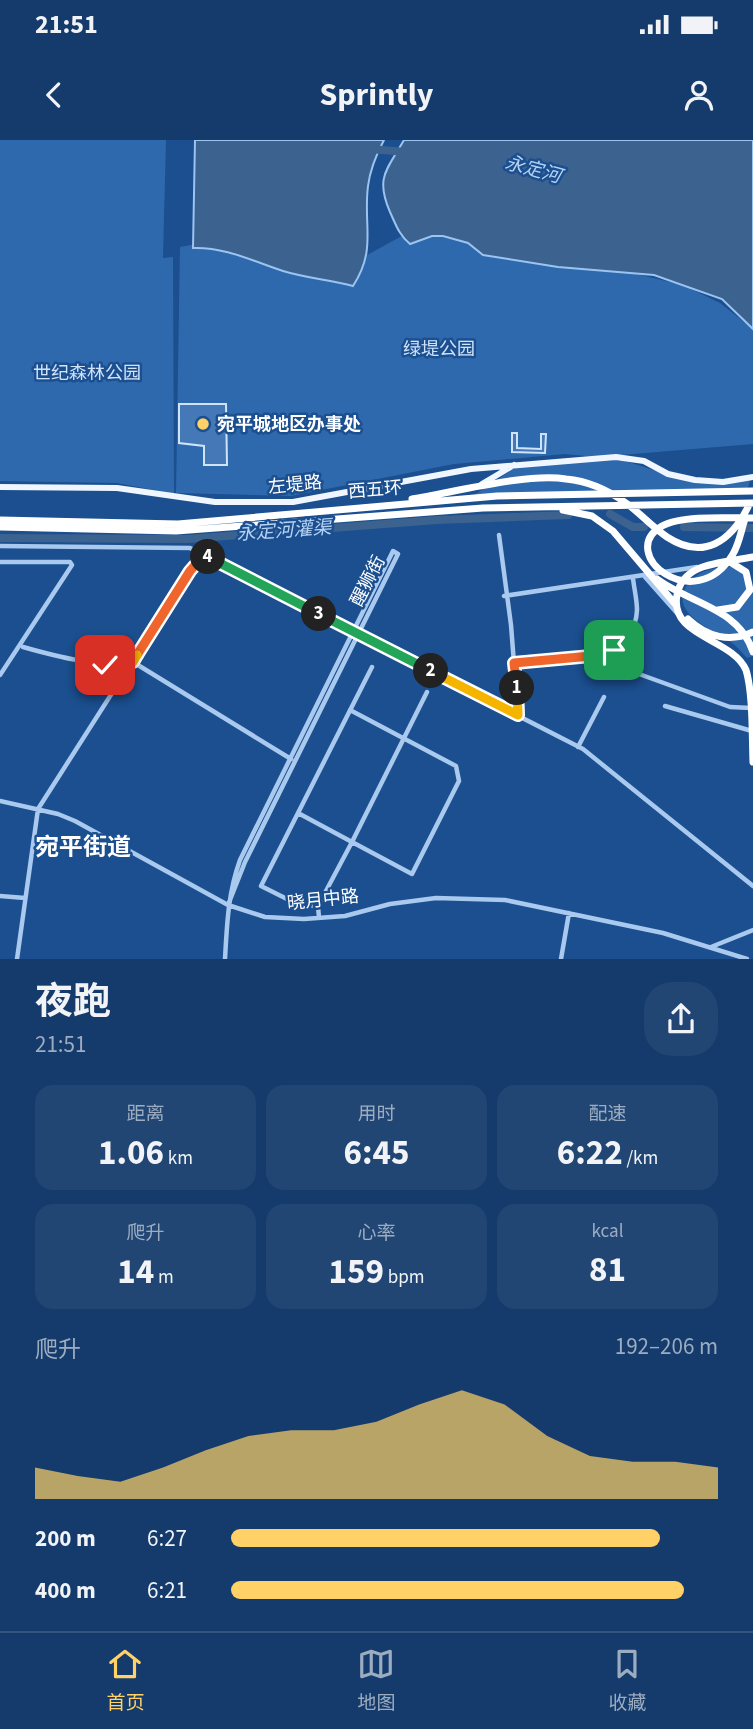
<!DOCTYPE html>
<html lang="zh">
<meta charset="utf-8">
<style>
:root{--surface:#143b6b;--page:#214673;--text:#f1f3f6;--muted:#9dadc1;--line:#33557e;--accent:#ffd166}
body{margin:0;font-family:"Source Sans 3","Noto Sans SC",sans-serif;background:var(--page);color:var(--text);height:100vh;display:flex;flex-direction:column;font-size:26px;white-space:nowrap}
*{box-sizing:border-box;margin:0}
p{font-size:23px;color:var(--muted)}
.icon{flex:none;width:38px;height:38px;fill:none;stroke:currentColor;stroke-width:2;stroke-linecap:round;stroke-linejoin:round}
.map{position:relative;height:819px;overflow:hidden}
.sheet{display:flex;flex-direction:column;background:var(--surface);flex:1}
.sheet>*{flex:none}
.pin{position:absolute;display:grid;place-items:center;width:60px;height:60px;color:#fff;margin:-30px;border-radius:14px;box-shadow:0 4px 10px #0006}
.km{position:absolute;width:35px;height:35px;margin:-18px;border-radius:50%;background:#222;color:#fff;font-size:19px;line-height:35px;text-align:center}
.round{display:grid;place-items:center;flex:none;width:74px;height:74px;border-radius:28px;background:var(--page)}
.headline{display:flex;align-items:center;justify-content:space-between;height:119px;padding:0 35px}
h1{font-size:38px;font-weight:700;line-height:52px}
.stats{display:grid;grid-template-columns:repeat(3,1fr);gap:10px;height:119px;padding:7px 35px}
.stats div{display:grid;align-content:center;border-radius:18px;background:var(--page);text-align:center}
.stats b{font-size:35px;font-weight:700}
.stats small{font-size:19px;font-weight:400}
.stats p{font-size:19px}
.chart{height:196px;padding:14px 35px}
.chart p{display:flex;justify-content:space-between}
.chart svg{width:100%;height:126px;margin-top:7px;fill:var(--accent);opacity:.7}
ul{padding:0 35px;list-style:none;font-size:23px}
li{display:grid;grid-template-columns:112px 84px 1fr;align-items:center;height:52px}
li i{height:18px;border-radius:9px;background:var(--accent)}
.status{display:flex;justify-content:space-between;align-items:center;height:49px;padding:0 35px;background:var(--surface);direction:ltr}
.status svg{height:19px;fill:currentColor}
header{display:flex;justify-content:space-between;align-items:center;height:91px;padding:0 35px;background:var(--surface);font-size:32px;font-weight:700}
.dock{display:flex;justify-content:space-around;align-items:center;height:98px;border-top:2px solid var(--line);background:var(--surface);font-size:19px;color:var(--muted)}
.dock a{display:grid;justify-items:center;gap:4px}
.dock .active{color:var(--accent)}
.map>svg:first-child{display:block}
</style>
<div class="status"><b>21:51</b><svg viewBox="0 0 49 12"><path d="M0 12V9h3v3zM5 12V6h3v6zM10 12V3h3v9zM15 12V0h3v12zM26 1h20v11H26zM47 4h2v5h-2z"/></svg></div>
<header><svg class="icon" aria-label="back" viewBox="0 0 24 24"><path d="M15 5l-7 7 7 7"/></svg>Sprintly<svg class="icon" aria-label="person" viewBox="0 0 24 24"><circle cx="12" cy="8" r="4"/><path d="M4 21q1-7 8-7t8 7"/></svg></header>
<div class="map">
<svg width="753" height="819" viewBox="0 0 753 819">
<rect width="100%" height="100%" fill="#1b4f8f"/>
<!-- green -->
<path fill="#2e69ad" d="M0,0h166l-3,118 10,-1 1,237 -57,-11 -117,-2z
M409,92l67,2 70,19 137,32 37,18 33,26v115l-156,13 -32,-3 -111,10 -163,32 -115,-3 4,-246 54,-10 106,33z
M619,319l72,23 60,-4 -3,10 -274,7 44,-29z
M733,427l13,9 7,15v65l-6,2c-5,-5 -10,-12 -16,-16 -17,-11 -65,-30 -43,-58 12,-15 26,-16 45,-17z"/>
<!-- water -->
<path fill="#3c6290" stroke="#9cc4f0" stroke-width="2" d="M195,0h189c-8,15 -14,30 -16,46 -5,40 9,63 -15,100 -23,-6 -47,-8 -70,-15 -31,-10 -57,-24 -90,-23z
M404,0h349v189l-31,-30 -68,-24 -96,-8 -75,-12 -15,-12 -25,-7h-11l-22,8c-11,-9 -14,-19 -20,-32 -15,-35 -3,-42 14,-72z"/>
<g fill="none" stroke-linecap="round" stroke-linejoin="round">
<!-- river -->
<path stroke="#3c6290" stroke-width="8" d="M370,9l36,3
M610,374l23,13h11
M684,387l69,1
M0,398l187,1 250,-19 131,-5"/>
</g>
<!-- building -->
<path fill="#4478b7" stroke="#cfe3fa" stroke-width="2" d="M179,264h47l1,61h-23v-19l-25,-3z
M512,293h5v15l24,1v-15h5l-1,19 -33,-1z"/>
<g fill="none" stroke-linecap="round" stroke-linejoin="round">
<!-- minor -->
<path stroke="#a9c9ee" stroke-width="4.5" d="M499,395l12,90 7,90
M0,406l190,2 393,201 170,137
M0,422h70l2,3 -72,110
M645,437l31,35
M504,456l193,-29
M23,507c39,11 70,19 110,15l158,97
M515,523c39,-4 120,2 122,-53 0,-10 -3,-22 -4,-32
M628,530l102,37 21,1
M665,566l87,25
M350,570l106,56 3,15 -47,93 -60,-32 75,-150
M578,607l26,-50
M0,661l58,13 17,7 153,84 37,12 39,2 41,-3 45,-12 46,-6 69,2 158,33 84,26
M298,673l54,29 -34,64
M0,756l25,2
M319,778l-1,-12 -21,-2 -36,-18 111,-219
M711,807l42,-17
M17,819l21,-150 152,-238 14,-16
M225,819c2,-35 3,-66 15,-99l153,-309 5,3 -153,308 -17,43
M561,819l8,-46"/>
<!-- major -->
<path stroke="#f0f6ff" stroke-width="6" d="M482,344l32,-19
M0,347l117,1 98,14h78l178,-33 145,-12 28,4 24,13 27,6 28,2 30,-5"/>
<!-- highway -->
<path stroke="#fff" stroke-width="7" d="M412,359c43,-7 114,-26 154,-20 22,2 42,11 60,24 14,10 26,24 41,34 37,24 64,4 81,-30
M563,370l29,6 21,15 63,74
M745,379c-4,12 -6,25 -12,35 -38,64 -118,-1 -71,-28 20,-11 68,-8 91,-8
M0,380l178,4 319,-28 256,-5
M0,387l176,4 307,-23 270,-5
M753,417c-28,6 -70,4 -76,38 -8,42 55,43 69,75 7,23 6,66 7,92
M657,439c34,25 82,29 96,73
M718,470l19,-3 13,-17 -4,-18 -16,-10
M688,479c19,18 42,24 65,13"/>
</g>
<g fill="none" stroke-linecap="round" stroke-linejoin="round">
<defs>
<path id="split-1" d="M517,548l-3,-25 77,-7 23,-6"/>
<path id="split-2" d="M431,531l87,44 -1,-27"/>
<path id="split-3" d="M319,474l112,57"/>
<path id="split-4" d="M208,417l111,57"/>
<path id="split-5" d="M137,515l53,-84 14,-16 4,2"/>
<path id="split-6" d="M105,525l28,-3 4,-7"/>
</defs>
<!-- split-1 casing -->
<use href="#split-1" stroke="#fff" stroke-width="14"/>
<!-- split-2 casing -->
<use href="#split-2" stroke="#fff" stroke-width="14"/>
<!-- split-3 casing -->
<use href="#split-3" stroke="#fff" stroke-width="14"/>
<!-- split-4 casing -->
<use href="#split-4" stroke="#fff" stroke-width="14"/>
<!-- split-5 casing -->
<use href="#split-5" stroke="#fff" stroke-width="14"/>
<!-- split-6 casing -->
<use href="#split-6" stroke="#fff" stroke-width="14"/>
<!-- split-1 -->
<use href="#split-1" stroke="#f0652b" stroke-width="9"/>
<!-- split-2 -->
<use href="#split-2" stroke="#f5b400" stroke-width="9"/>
<!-- split-3 -->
<use href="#split-3" stroke="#22a559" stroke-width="9"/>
<!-- split-4 -->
<use href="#split-4" stroke="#22a559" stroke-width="9"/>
<!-- split-5 -->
<use href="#split-5" stroke="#f0652b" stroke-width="9"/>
<!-- split-6 -->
<use href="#split-6" stroke="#f5b400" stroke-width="9"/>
</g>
<!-- markers -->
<circle fill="#ffd166" stroke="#1b4f8f" stroke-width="2.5" cx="203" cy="284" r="7"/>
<g text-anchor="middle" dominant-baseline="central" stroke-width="5" stroke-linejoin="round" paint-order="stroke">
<!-- park labels -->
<g font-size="18" fill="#cfe3fa" stroke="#1b4f8f">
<text x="439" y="209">绿堤公园</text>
<text x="87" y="233">世纪森林公园</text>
</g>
<!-- poi labels -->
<g font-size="18" font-weight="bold" fill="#fff" stroke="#1b4f8f" text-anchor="start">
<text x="217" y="284">宛平城地区办事处</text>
</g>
<!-- street labels -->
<g font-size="18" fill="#fff" stroke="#1b4f8f">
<text transform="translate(295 345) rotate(-6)">左堤路</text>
<text transform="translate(375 350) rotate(-5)">西五环</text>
<text transform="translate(368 441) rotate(-63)">醒狮街</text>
<text transform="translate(323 760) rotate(-6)">晓月中路</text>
</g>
<!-- water labels -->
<g font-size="19" font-style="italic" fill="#b5d3f5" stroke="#1b4f8f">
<text transform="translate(533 30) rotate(15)">永定河</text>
<text transform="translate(284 391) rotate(-4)">永定河灌渠</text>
</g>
<!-- district labels -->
<g font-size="24" font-weight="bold" fill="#fff" stroke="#1b4f8f">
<text x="83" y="707">宛平街道</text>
</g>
</g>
</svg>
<div class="pin" style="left:614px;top:510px;background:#1e9e55"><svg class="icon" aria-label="arrive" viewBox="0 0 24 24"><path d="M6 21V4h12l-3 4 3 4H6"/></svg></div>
<div class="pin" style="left:105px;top:525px;background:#d93025"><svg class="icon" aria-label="check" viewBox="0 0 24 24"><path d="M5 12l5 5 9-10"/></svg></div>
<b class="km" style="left:517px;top:548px">1</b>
<b class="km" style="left:431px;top:531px">2</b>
<b class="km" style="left:319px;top:474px">3</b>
<b class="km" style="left:208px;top:417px">4</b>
</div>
<section class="sheet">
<div class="headline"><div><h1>夜跑</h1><p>21:51</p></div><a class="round"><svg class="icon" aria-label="share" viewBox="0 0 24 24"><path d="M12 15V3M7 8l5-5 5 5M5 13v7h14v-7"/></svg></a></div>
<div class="stats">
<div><p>距离</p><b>1.06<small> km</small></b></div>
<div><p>用时</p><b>6:45</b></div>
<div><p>配速</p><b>6:22<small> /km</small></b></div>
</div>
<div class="stats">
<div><p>爬升</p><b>14<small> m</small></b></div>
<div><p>心率</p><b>159<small> bpm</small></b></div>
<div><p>kcal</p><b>81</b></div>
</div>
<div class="chart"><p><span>爬升</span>192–206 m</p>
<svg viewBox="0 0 160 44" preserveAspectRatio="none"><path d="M0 44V33L10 36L20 38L30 33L40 27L50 22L60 20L70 20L80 17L90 11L100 6L110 11L120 22L130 29L140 31L150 31L160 33V44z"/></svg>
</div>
<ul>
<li><b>200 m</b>6:27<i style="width:88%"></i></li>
<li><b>400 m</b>6:21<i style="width:93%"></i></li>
</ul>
</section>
<nav class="dock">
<a class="active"><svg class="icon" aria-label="home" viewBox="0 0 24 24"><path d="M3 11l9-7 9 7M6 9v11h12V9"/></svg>首页</a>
<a><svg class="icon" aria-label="map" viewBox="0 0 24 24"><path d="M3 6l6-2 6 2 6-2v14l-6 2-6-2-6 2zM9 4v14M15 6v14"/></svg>地图</a>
<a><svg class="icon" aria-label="saved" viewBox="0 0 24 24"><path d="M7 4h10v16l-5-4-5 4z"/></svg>收藏</a>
</nav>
